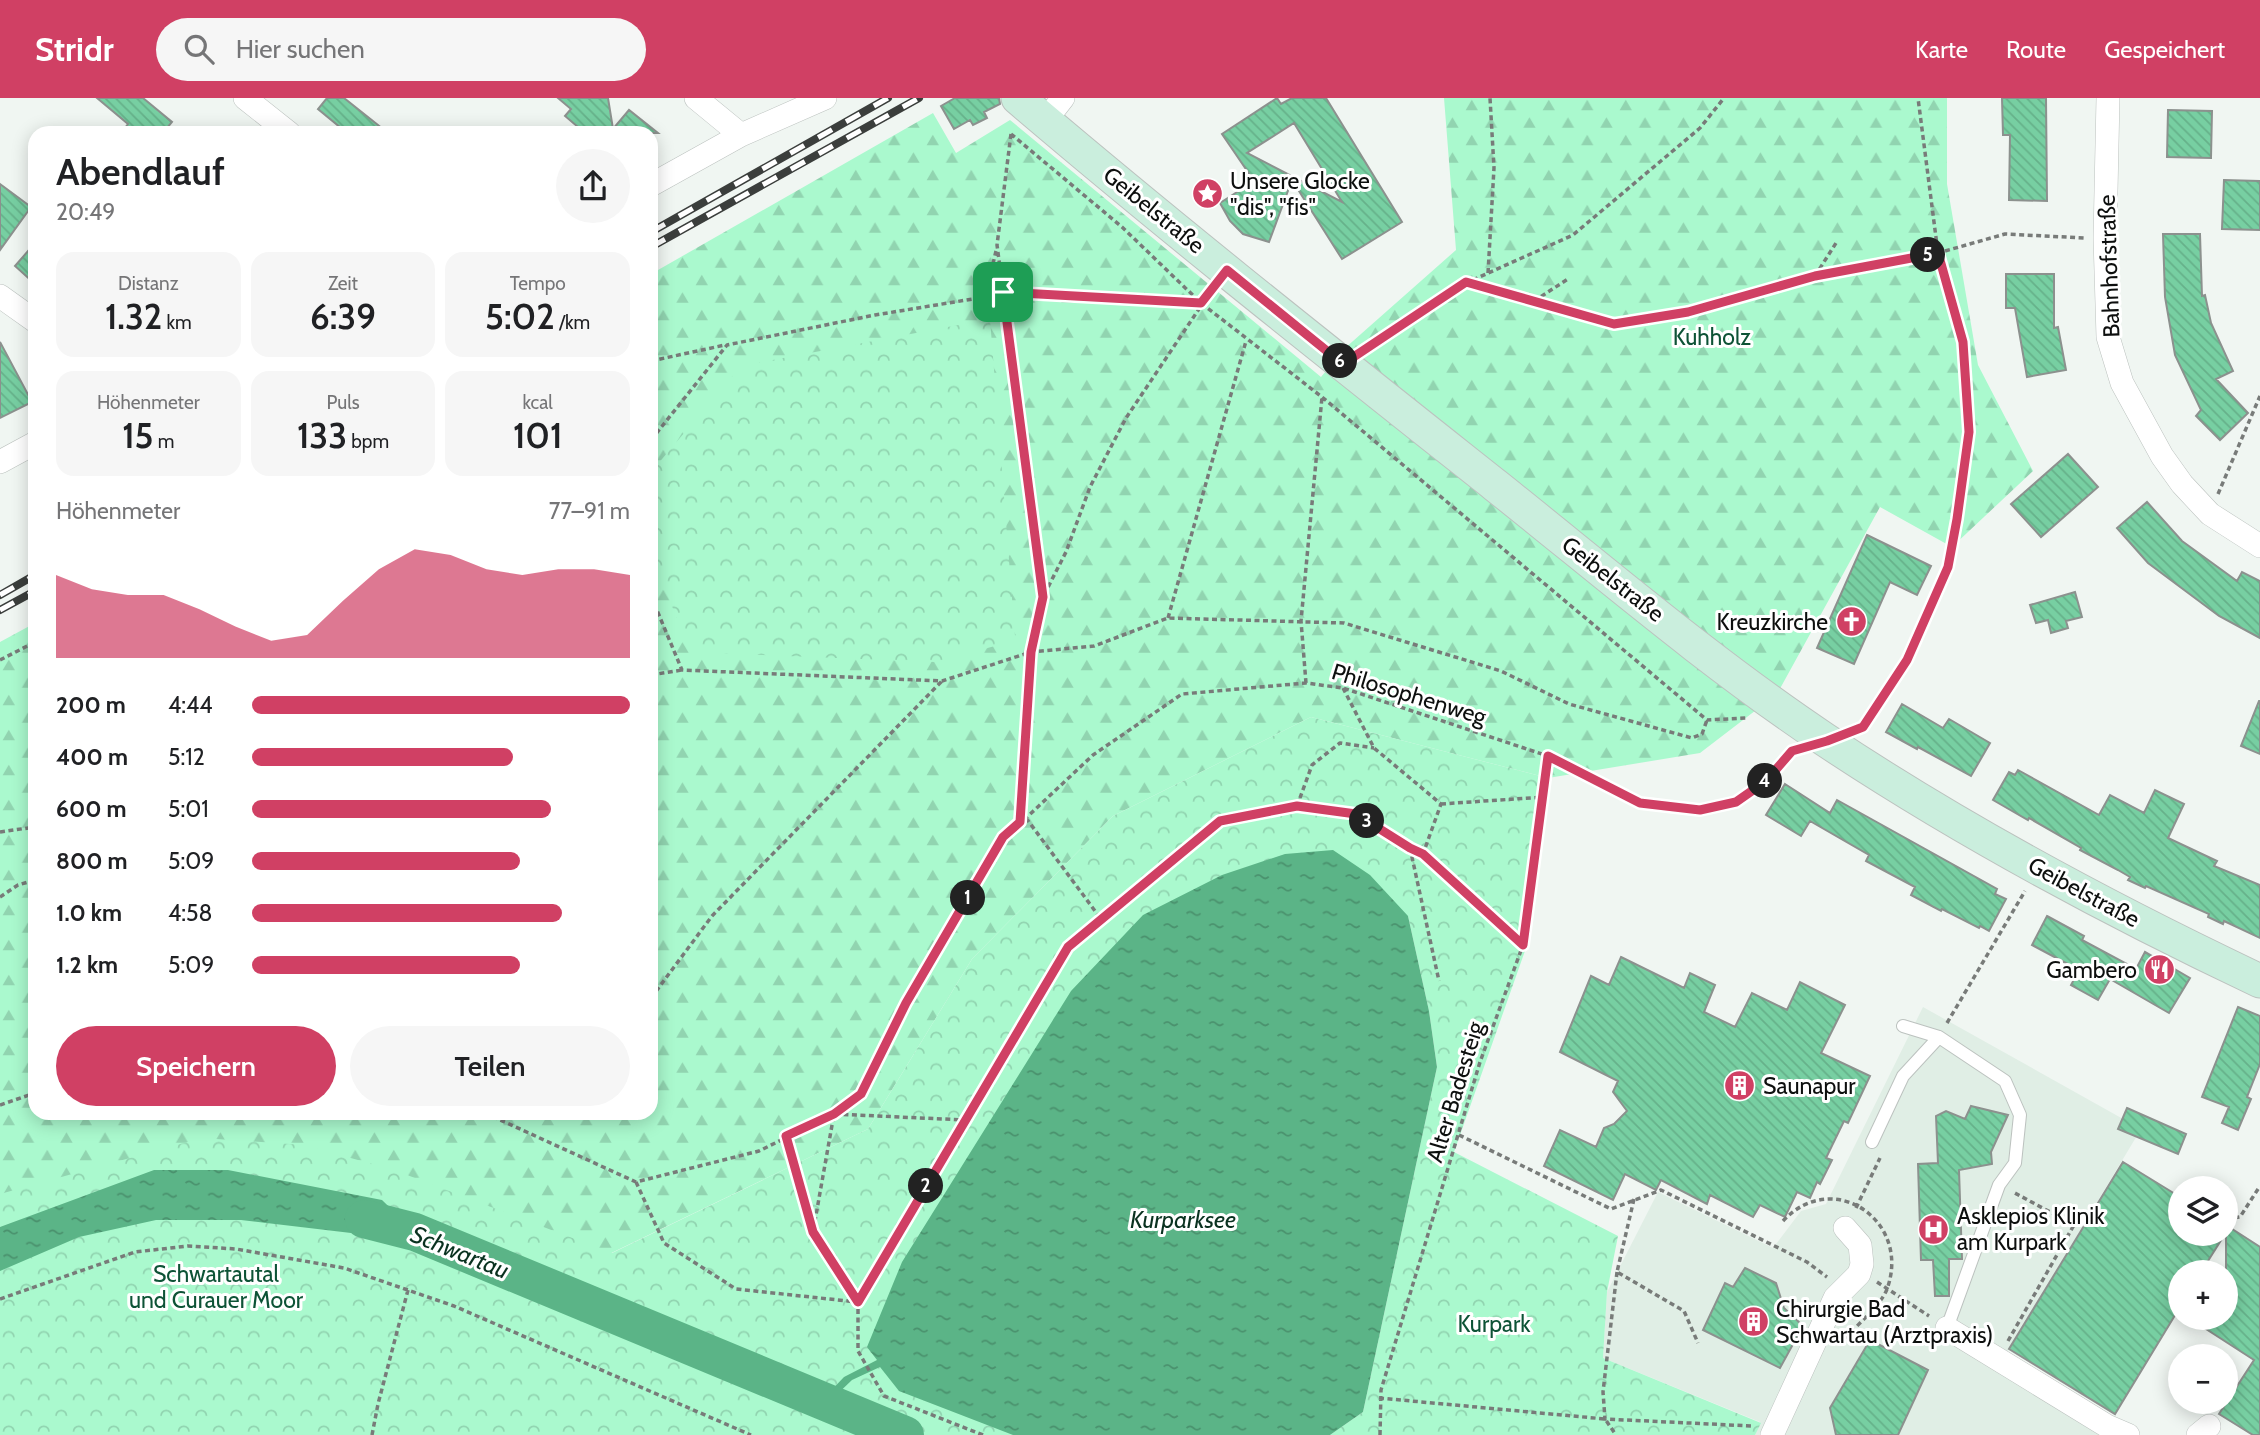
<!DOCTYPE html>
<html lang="de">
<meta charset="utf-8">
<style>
:root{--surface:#fff;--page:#f6f6f6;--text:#202124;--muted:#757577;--accent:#d04064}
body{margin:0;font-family:Cabin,sans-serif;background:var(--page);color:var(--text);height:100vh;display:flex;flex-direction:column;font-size:26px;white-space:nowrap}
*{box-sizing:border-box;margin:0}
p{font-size:23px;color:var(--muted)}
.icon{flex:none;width:38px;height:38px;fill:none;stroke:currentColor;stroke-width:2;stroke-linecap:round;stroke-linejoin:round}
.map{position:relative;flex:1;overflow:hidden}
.side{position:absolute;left:28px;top:28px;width:630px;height:994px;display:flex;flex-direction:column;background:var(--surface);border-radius:21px;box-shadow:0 4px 18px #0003}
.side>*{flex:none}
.fabs{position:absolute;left:2168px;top:1078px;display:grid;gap:14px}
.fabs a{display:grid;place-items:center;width:70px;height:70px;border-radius:50%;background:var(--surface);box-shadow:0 4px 18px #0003;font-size:35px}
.pin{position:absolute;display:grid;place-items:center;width:60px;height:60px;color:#fff;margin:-30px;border-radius:14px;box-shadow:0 4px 10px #0006}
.km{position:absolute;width:35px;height:35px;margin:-18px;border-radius:50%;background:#222;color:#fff;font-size:19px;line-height:35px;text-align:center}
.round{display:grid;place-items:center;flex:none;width:74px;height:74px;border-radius:37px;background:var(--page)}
.head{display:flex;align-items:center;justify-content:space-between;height:119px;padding:0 28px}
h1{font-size:38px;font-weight:600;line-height:52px}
.stats{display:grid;grid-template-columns:repeat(3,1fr);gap:10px;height:119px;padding:7px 28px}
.stats div{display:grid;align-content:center;border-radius:18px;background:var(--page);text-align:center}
.stats b{font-size:35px;font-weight:600}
.stats small{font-size:19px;font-weight:400}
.stats p{font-size:19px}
.chart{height:196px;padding:14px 28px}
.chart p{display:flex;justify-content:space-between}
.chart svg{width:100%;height:126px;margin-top:7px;fill:var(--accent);opacity:.7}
.cta{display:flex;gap:14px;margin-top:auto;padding:14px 28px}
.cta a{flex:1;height:80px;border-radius:42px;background:var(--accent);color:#fff;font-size:28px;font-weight:600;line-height:80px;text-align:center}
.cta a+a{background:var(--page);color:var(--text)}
ul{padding:0 28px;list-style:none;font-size:23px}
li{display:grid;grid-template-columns:112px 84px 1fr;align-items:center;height:52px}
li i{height:18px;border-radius:9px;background:var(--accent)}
header{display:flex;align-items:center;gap:42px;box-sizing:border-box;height:98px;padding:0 35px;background:var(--accent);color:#fff}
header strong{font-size:33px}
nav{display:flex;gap:38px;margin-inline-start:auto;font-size:24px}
.search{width:490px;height:63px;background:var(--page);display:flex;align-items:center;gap:18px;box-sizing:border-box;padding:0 24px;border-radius:38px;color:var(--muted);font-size:26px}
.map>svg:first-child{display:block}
</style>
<header>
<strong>Stridr</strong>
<div class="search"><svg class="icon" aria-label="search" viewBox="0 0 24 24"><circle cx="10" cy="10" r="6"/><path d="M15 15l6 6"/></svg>Hier suchen</div>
<nav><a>Karte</a><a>Route</a><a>Gespeichert</a></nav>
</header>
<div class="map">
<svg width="2260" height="1337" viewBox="0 0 2260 1337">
<defs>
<pattern id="forest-firs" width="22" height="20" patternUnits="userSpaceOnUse" patternTransform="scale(1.75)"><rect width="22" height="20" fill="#aaf9ce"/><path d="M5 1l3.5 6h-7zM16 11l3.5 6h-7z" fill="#91d4b0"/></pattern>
<pattern id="park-crowns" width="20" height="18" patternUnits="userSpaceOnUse" patternTransform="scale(1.75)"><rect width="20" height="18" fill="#aaf9ce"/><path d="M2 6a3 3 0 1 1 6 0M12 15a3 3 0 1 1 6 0" fill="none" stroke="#91d4b0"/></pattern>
<pattern id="water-ripples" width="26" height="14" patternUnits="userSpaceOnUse" patternTransform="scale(1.75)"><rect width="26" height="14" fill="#5bb487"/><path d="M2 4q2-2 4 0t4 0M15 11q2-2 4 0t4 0" fill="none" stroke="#4a916d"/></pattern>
<pattern id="building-back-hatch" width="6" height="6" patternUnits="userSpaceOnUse" patternTransform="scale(1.75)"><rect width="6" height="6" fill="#77cfa2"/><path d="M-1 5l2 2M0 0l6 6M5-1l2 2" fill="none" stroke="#66b18a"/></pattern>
</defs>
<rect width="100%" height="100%" fill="#f0f6f2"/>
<!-- built -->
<path fill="#e0eee5" d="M1923,909l218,122 -138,230 106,65 -9,11h-345l5,-13 -157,-64 4,-66 51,-100 115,56 28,-37 25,-7z"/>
<!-- forest -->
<path fill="url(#forest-firs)" d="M1444,0h503v86l31,181 55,106 -81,76 -72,-40 -103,187 -77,59 -152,25 -237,-61 -198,99 -141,143 -104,170 -298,144 -570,-46v-585l35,-19v490h616v-839l282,-161 23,40 54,-33 311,257 23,-28 112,-99z"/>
<!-- park -->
<path fill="url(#park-crowns)" d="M990,221l25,317 -20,10 -60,16 -246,-10 -38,-103v-77l90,-106z
M1311,619l237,61 -22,170 -72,204 164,84 -11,56 -4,66 158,65 -6,12h-425l33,-23 74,-345 -8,-56 -21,-95 -360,519h-1048v-241l202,-56 102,7 90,25 218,83 256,-124 104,-170 141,-143z"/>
<!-- water -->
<path fill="url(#water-ripples)" d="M1333,752l37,25 38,41 21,95 8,56 -74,345 -33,23h-317l-114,-44 -19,-24 -28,13 -24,23 -7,-2 23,-24 33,-17 -10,-13 35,-85 169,-271 72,-76 79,-40 63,-21z
M154,1072h74l154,30 33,32 -47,3 -127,-15h-85l-77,17 -79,34v-44z"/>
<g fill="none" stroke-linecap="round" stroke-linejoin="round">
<!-- river -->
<path stroke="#5bb487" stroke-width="38" d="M364,1121l51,13 490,203"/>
</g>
<!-- building -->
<path fill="url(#building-back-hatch)" stroke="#8c918e" stroke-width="2" fill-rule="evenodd" d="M97,0h46l29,24 -9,11h-42l7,-9z
M327,0h17l44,35h-41l-29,-24z
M558,0h50l5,31 16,-19 29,23h-73l-20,-17 6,-7z
M955,0h44l1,6 -16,8 3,6 -14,7 -3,-5 -16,9 -13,-23z
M1277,0l4,6 11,-6h34l76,124 -60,37 -50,-79 -23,62 -26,-8 -13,-13 -10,-18 34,-22 -32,-47zM1294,25l48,79 -95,-49z
M2002,0h44l1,103 -38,-1 1,-65h-7z
M2168,12l44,1 -1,47 -44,-1z
M2224,82l36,1v49l-38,-1z
M0,86l31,23 -31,43z
M2163,136h37l2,62 3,-1 6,28 22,48 -17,8 32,34 -28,27 -24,-24 5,-6 -26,-55 -10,-58z
M35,145v41l-20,-18z
M2006,176h48v54l4,-1 8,43 -39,7 -12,-69h-9z
M0,244l32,60 -32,16z
M2068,356l30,33 -57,50 -30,-33z
M2147,404l35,39 55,40 5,-9 18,9v57l-41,-22 -71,-53 -31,-35z
M1867,437l64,31 -14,29 -27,-13 -36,82 -37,-16z
M2075,494l7,25 -16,4 2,7 -17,5 -3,-13 -12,3 -6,-18z
M2259,603h1v53l-19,-8z
M1902,606l41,24 6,-9 41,24 -19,33 -53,-29 -1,2 -31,-17z
M2018,672l81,45 11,-20 34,18 11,-23 29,14 -16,34 49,23 -3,5 46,19v53l-36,-17 -1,3 -15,-7 1,-3 -63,-28 -1,2 -17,-8 2,-3 -12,-7 -38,-20 1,-2 -52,-30 -1,2 -35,-20 16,-28 6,3z
M1785,686l45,29 7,-13 160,89 -2,5 11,5 -17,32 -9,-5 -1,2 -37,-19 -1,2 -30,-16 4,-8 -49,-26 3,-6 -59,-34 -9,15 -35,-21z
M2047,818l37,20 -2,4 54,29 9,-17 45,26 -21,35 -59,-34 -12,21 -27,-15 8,-15 -47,-25z
M1621,859l63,31 6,-15 25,12 -11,27 31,15 17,-34 35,17 13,-28 45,23 -24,48 49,23 -22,47 -4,-2 -18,37 6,2 -12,24 -3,-2 -7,16 -13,-6 -12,25 -25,-12 -7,12 -43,-22 -3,9 -46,-24 -5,10 -31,-16 -12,26 -69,-34 16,-36 36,17 8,-19 10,-4 13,-13 -14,-19 5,-11 -58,-29 31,-76 18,9z
M2238,909l22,9v48l-13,33 4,2 -13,31 -16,-7 7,-16 -27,-10z
M1971,1008l37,9 -17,37 1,12 -33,6 3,89h-13v37h-14l-2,-36h-12l-3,-96 20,-1 -2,-47 10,-5 19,8z
M2127,1010l59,26 -8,20 -60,-25z
M2123,1064l57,35v37h45l-24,38h-21v35l-65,107 -106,-65z
M2226,1127l34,22v188h-7l-34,-21 35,-54 -65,-42h37z
M1745,1170l31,15 8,25 19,18 -23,42 -77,-38 22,-47 8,4z
M1870,1242l58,30 -30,65h-62l-6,-27z"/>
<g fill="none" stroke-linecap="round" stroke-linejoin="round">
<defs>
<path id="lane" d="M1903,928l36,11
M1872,1044l31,-66 36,-39 66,44 15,34 -5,48 -16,22 -52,143"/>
<path id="street" d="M245,0l44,35
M696,0l45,37
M2108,0l-3,140 3,99 14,46 40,73 20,28 28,30 50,32
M1045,23l18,-23
M651,87l90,-50 84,-37
M0,198l35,25
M0,364l35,-19
M1947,1230l160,98 21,9
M1772,1337l63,-137 24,-24 3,-10 -2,-19 -15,-17
M2198,1337l11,-9"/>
<path id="secondary" d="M1018,0c156,133 317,260 477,387 108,86 214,177 329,254 138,92 286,171 436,242"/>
</defs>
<!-- lane casing -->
<use href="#lane" stroke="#bcc2bf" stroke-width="14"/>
<!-- street casing -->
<use href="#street" stroke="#bcc2bf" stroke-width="24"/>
<!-- secondary casing -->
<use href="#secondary" stroke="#bcc2bf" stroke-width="35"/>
<!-- path -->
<path stroke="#787b79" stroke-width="3.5" stroke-dasharray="5 3.5" stroke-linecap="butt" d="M1011,36l111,93 79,76 121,94 385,323 40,-2
M1011,36l-14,111 46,350
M1488,175l6,-105 -4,-70
M1815,178l21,-33
M1466,185l148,41 74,-12 127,-36 123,-23 67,-19 80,4
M985,199l11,-46
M1534,203l34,-22
M1366,251l100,-66 107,-48 127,-107 24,-30
M651,263l74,-16
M651,342l76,-95 148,-30 110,-18 18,-5 196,11
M2218,396l42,-98
M651,498l31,74 260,11 89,-29 63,-6 74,-28 176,5 157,48 68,33 123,34 10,-4 5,-14
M1168,520l78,-277
M0,562l35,-18
M651,577l31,-5
M1306,585l-5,-62 21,-224
M1343,590l31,60 67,56 -18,50
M1858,631l5,-2 44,-67 41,-93 21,-135 -6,-90 -25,-89 -20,-155
M1441,706l103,-7
M1297,708l15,-41 28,-22 34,5
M1026,720l75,101
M1020,724l11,-170 12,-55 23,-45 24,-65 36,-69 85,-127
M0,734l35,-5
M1410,750l29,133
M0,799l18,-12 17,-5
M651,900l61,-82 230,-235
M1947,925l78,-132
M0,1007l35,-12
M485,1015l151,69 123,-31 75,-37 27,-20 45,-91 97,-166 23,-19 67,-63 89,-61 124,-11 37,5 205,68 92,47 60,7 36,-8 30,-21 28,-31
M1459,1037l152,74 50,-19 146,72 20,15
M786,1038l27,94
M636,1084l28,61 72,46 121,13
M1634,1101l-17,73 67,39 14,32
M1856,1110l24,-50
M2226,1121l14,-2 20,-31
M1783,1123c50,-54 129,0 104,68 -6,17 -36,41 -49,57
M1617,1174l-14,120 2,27 147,7
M1877,1184l52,34
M0,1201l135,-47 53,-6 48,3 108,19 110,38 297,129
M858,1204l-45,-70 21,-118 131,6
M2008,1243l66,-116 -61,-33
M1379,1300l226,21 11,16
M372,1337l6,-31 30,-114
M983,1337l-99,-39 -26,-45v-49l210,-355 152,-125 77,-16 59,8 54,34 13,6 100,91
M1380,1337l1,-45 99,-328 43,-117 25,-189"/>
<!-- lane -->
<use href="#lane" stroke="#fff" stroke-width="12"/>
<!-- street -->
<use href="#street" stroke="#fff" stroke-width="23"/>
<!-- secondary -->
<use href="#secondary" stroke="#caeedd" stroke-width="33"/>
<defs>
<path id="rail" d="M651,134l237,-134
M651,149l268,-149
M0,497l35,-20
M0,512l35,-19"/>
</defs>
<!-- rail casing -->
<use href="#rail" stroke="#3b3e3c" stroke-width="8"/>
<!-- rail -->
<use href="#rail" stroke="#fff" stroke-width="5" stroke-dasharray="16" stroke-linecap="butt"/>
</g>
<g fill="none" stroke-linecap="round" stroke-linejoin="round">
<defs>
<path id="route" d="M1938,155l25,89 6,90 -12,87 -9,48 -41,93 -44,67 -36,14 -35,10 -26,30 -30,21 -36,8 -60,-7 -92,-47 -25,189 -100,-91 -13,-6 -54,-34 -59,-8 -77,15 -152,126 -210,355 -45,-70 -27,-96 48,-22 27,-20 45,-91 97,-166 17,-15 11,-170 12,-55 -40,-305 198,11 26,-33 116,94 123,-82 148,42 74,-12 127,-36z"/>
</defs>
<!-- route casing -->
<use href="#route" stroke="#fff" stroke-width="14"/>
<!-- route -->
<use href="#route" stroke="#d04064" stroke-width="9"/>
</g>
<!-- icons -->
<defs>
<symbol id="sight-disc" viewBox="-11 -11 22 22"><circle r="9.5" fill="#d04064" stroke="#fff"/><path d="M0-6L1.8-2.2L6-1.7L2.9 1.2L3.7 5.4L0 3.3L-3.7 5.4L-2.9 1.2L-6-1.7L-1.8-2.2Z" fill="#fff"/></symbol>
<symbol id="church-disc" viewBox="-11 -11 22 22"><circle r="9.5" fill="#d04064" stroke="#fff"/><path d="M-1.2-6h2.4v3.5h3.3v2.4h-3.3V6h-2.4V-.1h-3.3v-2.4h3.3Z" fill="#fff"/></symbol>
<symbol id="restaurant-disc" viewBox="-11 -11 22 22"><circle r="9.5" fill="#d04064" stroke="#fff"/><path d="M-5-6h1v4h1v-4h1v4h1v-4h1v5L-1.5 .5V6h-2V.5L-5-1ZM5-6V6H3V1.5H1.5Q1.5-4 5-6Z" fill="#fff"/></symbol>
<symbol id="building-disc" viewBox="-11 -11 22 22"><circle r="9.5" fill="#d04064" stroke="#fff"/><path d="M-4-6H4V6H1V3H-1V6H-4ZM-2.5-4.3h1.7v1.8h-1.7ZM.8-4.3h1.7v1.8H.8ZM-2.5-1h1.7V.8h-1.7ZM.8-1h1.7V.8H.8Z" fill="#fff"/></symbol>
<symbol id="hospital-disc" viewBox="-11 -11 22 22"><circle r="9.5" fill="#d04064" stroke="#fff"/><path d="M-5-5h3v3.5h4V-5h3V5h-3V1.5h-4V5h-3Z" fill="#fff"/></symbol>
</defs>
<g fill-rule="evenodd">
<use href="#sight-disc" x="1190" y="78" width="35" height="35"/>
<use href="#church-disc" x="1834" y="506" width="35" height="35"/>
<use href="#restaurant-disc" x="2142" y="854" width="35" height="35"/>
<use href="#building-disc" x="1722" y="970" width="35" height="35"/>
<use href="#hospital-disc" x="1916" y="1114" width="35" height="35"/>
<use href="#building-disc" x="1736" y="1206" width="35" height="35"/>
</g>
<g text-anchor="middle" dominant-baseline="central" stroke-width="6" stroke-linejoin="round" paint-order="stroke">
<!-- poi labels -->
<g font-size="23" fill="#0d0f0e" stroke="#fff" text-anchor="start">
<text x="1230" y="83">Unsere Glocke<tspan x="1230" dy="26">"dis", "fis"</tspan></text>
<text x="1828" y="524" text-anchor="end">Kreuzkirche</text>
<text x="2137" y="872" text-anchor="end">Gambero</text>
<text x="1763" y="988">Saunapur</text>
<text x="1957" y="1118">Asklepios Klinik<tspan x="1957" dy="26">am Kurpark</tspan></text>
<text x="1776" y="1211">Chirurgie Bad<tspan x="1776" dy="26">Schwartau (Arztpraxis)</tspan></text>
</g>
<!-- street labels -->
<g font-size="23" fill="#0d0f0e" stroke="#fff">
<text transform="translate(1154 112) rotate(39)">Geibelstraße</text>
<text transform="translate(2109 168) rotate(-92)">Bahnhofstraße</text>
<text transform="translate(1613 481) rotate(38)">Geibelstraße</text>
<text transform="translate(1409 596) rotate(17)">Philosophenweg</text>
<text transform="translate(2084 794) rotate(28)">Geibelstraße</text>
<text transform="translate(1455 994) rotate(-73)">Alter Badesteig</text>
</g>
<!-- park labels -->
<g font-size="23" fill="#0d5336" stroke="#fff">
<text x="1712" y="239">Kuhholz</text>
<text x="216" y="1176">Schwartautal<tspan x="216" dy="26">und Curauer Moor</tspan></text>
<text x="1494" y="1226">Kurpark</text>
</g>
<!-- water labels -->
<g font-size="24" font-style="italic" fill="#0a3220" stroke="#fff">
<text x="1183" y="1121">Kurparksee</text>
<text transform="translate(460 1154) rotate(22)">Schwartau</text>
</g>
</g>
</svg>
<div class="fabs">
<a><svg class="icon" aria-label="layers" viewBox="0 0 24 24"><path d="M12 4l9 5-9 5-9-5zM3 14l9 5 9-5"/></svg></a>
<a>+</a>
<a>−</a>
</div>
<div class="pin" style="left:1003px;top:194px;background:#1e9e55"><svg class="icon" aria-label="arrive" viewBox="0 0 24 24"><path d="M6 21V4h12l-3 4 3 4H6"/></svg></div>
<b class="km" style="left:968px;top:800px">1</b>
<b class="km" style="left:926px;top:1088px">2</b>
<b class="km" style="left:1367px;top:723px">3</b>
<b class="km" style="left:1765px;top:683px">4</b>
<b class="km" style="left:1928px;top:157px">5</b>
<b class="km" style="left:1340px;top:263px">6</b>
<section class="side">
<div class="head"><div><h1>Abendlauf</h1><p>20:49</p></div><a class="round"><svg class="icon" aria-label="share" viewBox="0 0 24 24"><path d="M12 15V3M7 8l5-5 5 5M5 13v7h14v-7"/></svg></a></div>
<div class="stats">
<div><p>Distanz</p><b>1.32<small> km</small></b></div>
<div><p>Zeit</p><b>6:39</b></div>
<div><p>Tempo</p><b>5:02<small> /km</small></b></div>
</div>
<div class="stats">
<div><p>Höhenmeter</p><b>15<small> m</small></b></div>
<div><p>Puls</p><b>133<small> bpm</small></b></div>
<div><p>kcal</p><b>101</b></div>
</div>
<div class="chart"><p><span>Höhenmeter</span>77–91 m</p>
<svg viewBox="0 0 160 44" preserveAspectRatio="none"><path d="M0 44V15L10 20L20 22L30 22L40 27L50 33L60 38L70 36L80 24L90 13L100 6L110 8L120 13L130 15L140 13L150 13L160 15V44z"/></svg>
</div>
<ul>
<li><b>200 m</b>4:44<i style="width:100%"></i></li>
<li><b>400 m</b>5:12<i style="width:69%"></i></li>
<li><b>600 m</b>5:01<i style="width:79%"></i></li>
<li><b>800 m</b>5:09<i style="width:71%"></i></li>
<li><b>1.0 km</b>4:58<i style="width:82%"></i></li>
<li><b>1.2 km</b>5:09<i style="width:71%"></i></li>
</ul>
<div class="cta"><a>Speichern</a><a>Teilen</a></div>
</section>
</div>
